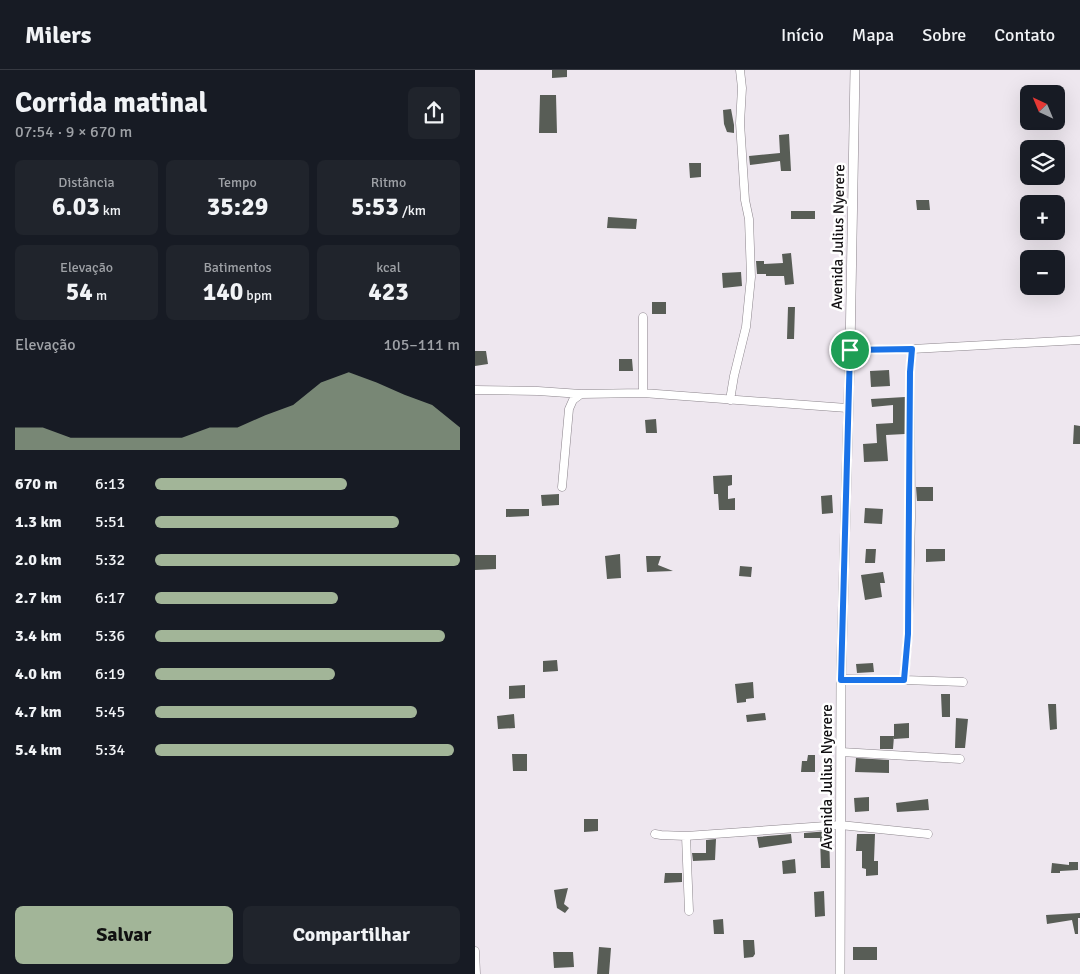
<!DOCTYPE html>
<html lang="pt">
<meta charset="utf-8">
<style>
:root{--surface:#171b24;--page:#20242c;--text:#f1f3f6;--muted:#9ea1a6;--line:#363941;--accent:#a2b598}
body{margin:0;font-family:Signika,sans-serif;background:var(--page);color:var(--text);height:100vh;display:flex;flex-direction:column;font-size:19px;white-space:nowrap}
*{box-sizing:border-box;margin:0}
p{font-size:16px;color:var(--muted)}
.icon{flex:none;width:28px;height:28px;fill:none;stroke:currentColor;stroke-width:2;stroke-linecap:round;stroke-linejoin:round}
.map{position:relative;flex:1;overflow:hidden}
.panel{display:flex;flex-direction:column;background:var(--surface);width:475px}
.panel>*{flex:none}
.needle{width:32px;rotate:316deg}
.buttons{position:absolute;left:545px;top:15px;display:grid;gap:10px}
.buttons a{display:grid;place-items:center;width:45px;height:45px;border-radius:8px;background:var(--surface);box-shadow:0 5px 20px #0002;font-size:25px}
.pin{position:absolute;display:grid;place-items:center;width:42px;height:42px;color:#fff;margin:-21px;border:2px solid #fff;border-radius:50%;box-shadow:0 1px 5px #0007}
.round{display:grid;place-items:center;flex:none;width:52px;height:52px;border-radius:8px;background:var(--page)}
.head{display:flex;align-items:center;justify-content:space-between;height:85px;padding:0 15px}
h1{font-size:28px;font-weight:700;line-height:38px}
.metrics{display:grid;grid-template-columns:repeat(3,1fr);gap:8px;height:85px;padding:5px 15px}
.metrics div{display:grid;align-content:center;border-radius:8px;background:var(--page);text-align:center}
.metrics b{font-size:25px;font-weight:700}
.metrics small{font-size:14px;font-weight:400}
.metrics p{font-size:14px}
.chart{height:140px;padding:10px 15px}
.chart p{display:flex;justify-content:space-between}
.chart svg{width:100%;height:90px;margin-top:5px;fill:var(--accent);opacity:.7}
.button{display:flex;gap:10px;margin-top:auto;padding:10px 15px}
.button a{flex:1;height:58px;border-radius:8px;background:var(--accent);color:#111;font-size:20px;font-weight:700;line-height:58px;text-align:center}
.button a+a{background:var(--page);color:var(--text)}
ul{padding:0 15px;list-style:none;font-size:16px}
li{display:grid;grid-template-columns:80px 60px 1fr;align-items:center;height:38px}
li i{height:12px;border-radius:6px;background:var(--accent)}
header{display:flex;align-items:center;gap:30px;box-sizing:border-box;height:70px;padding:0 25px;background:var(--surface);border-bottom:1px solid var(--line)}
header strong{font-size:24px}
nav{display:flex;gap:28px;margin-inline-start:auto;font-size:18px}
main{display:flex;flex:1;min-height:0}
.map>svg:first-child{display:block}
</style>
<header>
<strong>Milers</strong>
<nav><a>Início</a><a>Mapa</a><a>Sobre</a><a>Contato</a></nav>
</header>
<main>
<section class="panel">
<div class="head"><div><h1>Corrida matinal</h1><p>07:54 · 9 × 670 m</p></div><a class="round"><svg class="icon" aria-label="share" viewBox="0 0 24 24"><path d="M12 15V3M7 8l5-5 5 5M5 13v7h14v-7"/></svg></a></div>
<div class="metrics">
<div><p>Distância</p><b>6.03<small> km</small></b></div>
<div><p>Tempo</p><b>35:29</b></div>
<div><p>Ritmo</p><b>5:53<small> /km</small></b></div>
</div>
<div class="metrics">
<div><p>Elevação</p><b>54<small> m</small></b></div>
<div><p>Batimentos</p><b>140<small> bpm</small></b></div>
<div><p>kcal</p><b>423</b></div>
</div>
<div class="chart"><p><span>Elevação</span>105–111 m</p>
<svg viewBox="0 0 160 44" preserveAspectRatio="none"><path d="M0 44V33L10 33L20 38L30 38L40 38L50 38L60 38L70 33L80 33L90 27L100 22L110 11L120 6L130 11L140 17L150 22L160 33V44z"/></svg>
</div>
<ul>
<li><b>670 m</b>6:13<i style="width:63%"></i></li>
<li><b>1.3 km</b>5:51<i style="width:80%"></i></li>
<li><b>2.0 km</b>5:32<i style="width:100%"></i></li>
<li><b>2.7 km</b>6:17<i style="width:60%"></i></li>
<li><b>3.4 km</b>5:36<i style="width:95%"></i></li>
<li><b>4.0 km</b>6:19<i style="width:59%"></i></li>
<li><b>4.7 km</b>5:45<i style="width:86%"></i></li>
<li><b>5.4 km</b>5:34<i style="width:98%"></i></li>
</ul>
<div class="button"><a>Salvar</a><a>Compartilhar</a></div>
</section>
<div class="map">
<svg width="605" height="904" viewBox="0 0 605 904">
<rect width="100%" height="100%" fill="#eee7ef"/>
<!-- building -->
<path fill="#585d56" d="M77,0h15v7l-15,1z
M65,25h16l1,38h-18z
M256,39l3,16v8l-7,-1 -3,-8 -1,-14z
M314,64l2,37h-10l-1,-10 -30,4 -1,-9 31,-3 -1,-18z
M214,93h12v14l-11,1z
M441,130h13l1,10h-13z
M316,141h24v8h-24z
M133,147l29,2 -1,10 -29,-1z
M316,183l3,31 -9,1 -1,-9h-18v-2h-9l-1,-13h8v3l19,-1 -1,-9z
M266,202l1,14 -19,2 -1,-15z
M177,232h14v12h-14z
M313,237h7l-1,32h-7z
M0,281h11l2,13 -13,2z
M144,289h13l1,12h-14z
M414,300l1,16 -19,1 -1,-16z
M430,327v37l-19,1 2,26 -24,1 -1,-18 14,-1 -1,-19 17,-1v-18l-21,2 -1,-8z
M181,349l1,14h-11l-1,-13z
M599,355l6,1v18h-7z
M257,405v10l-4,1v13l7,-1v12h-16l-1,-16h-4l-1,-18z
M441,417h17v14h-16z
M84,424v11l-17,1 -1,-11z
M357,425l1,18 -11,1 -1,-18z
M390,438l18,1 -1,15 -18,-1z
M31,439h23v7l-23,1z
M391,479h10l-1,14h-10z
M451,479h19v12l-19,1z
M145,484l1,24 -14,1 -2,-23z
M0,485h21v14l-21,1z
M171,486h15l-3,9 15,6 -26,1z
M265,496l12,1 -1,10 -12,-1z
M408,502l2,11h-5l2,14 -17,3 -4,-25z
M82,590l1,11 -15,1v-11z
M398,593l1,9 -17,1 -1,-9z
M278,612l1,16 -8,1v3l-9,1 -2,-19z
M50,615v13l-16,1v-13z
M466,624h9v23h-8z
M573,634h8l1,25 -7,1z
M290,643l1,7 -19,2 -1,-7z
M39,644l1,14 -17,1 -1,-13z
M481,648l12,1 -3,29h-10z
M434,653v15l-15,1v-15z
M405,666h14l-1,13h-13z
M37,684h15v17h-14z
M333,685h7v17h-14l1,-11h5z
M381,688l33,2v13l-34,-1z
M394,727v14l-14,1 -1,-14z
M453,729l1,11 -32,2 -1,-9z
M109,749h14v12l-14,1z
M354,761l1,37h-9l-1,-30h-16v-5z
M316,764l1,9 -33,5 -2,-11z
M382,764h18l-1,27h4v14l-12,1v-7l-4,-1v-17h-6z
M241,769l-1,21 -22,1 -1,-8h14v-13z
M320,789l1,14 -13,1 -1,-13z
M594,792h9v8l-18,1v2h-9l1,-10 17,2z
M190,803h17v9l-18,1z
M93,818l-4,16 5,4 -4,5 -8,-5 -3,-18z
M349,821l1,25 -10,1 -1,-25z
M605,843v5h-2v16h-3l-3,-14 -25,4 -1,-9z
M248,849l1,15h-10l-1,-14z
M268,870h11l1,14 -2,3 -9,1z
M124,877l12,1 -2,26h-12z
M378,877h24v13h-24z
M78,882h20l1,15 -20,1z"/>
<g fill="none" stroke-linecap="round" stroke-linejoin="round">
<defs>
<path id="minor" d="M375,280l62,-1 168,-9
M0,320l63,1 43,3
M168,323v-76
M255,330l4,-24 12,-49 5,-50 -2,-58 -4,-19 -5,-77 2,-35 -2,-18
M87,417l7,-78 4,-9 8,-6 62,-1 204,15
M366,609l63,1 4,-46 3,-117 -1,-145 2,-23
M429,610l59,2
M366,682l119,7
M180,764l6,1 25,1 154,-11 88,9
M211,766l3,75
M0,881l1,23"/>
<path id="tertiary" d="M365,904l1,-295 9,-329 5,-280"/>
</defs>
<!-- minor casing -->
<use href="#minor" stroke="#8c858c" stroke-width="9"/>
<!-- tertiary casing -->
<use href="#tertiary" stroke="#8c858c" stroke-width="10"/>
<!-- minor -->
<use href="#minor" stroke="#fff" stroke-width="8"/>
<!-- tertiary -->
<use href="#tertiary" stroke="#fff" stroke-width="9"/>
</g>
<g fill="none" stroke-linecap="round" stroke-linejoin="round">
<defs>
<path id="route" d="M437,279l-2,23 -2,262 -4,46h-63l9,-330z"/>
</defs>
<!-- route casing -->
<use href="#route" stroke="#fff" stroke-width="10"/>
<!-- route -->
<use href="#route" stroke="#1a73e8" stroke-width="6"/>
</g>
<g text-anchor="middle" dominant-baseline="central" stroke-width="5" stroke-linejoin="round" paint-order="stroke">
<!-- street labels -->
<g font-size="15" fill="#110f11" stroke="#fff">
<text transform="translate(363 167) rotate(-89)">Avenida Julius Nyerere</text>
<text transform="translate(352 707) rotate(-90)">Avenida Julius Nyerere</text>
</g>
</g>
</svg>
<div class="buttons">
<a><svg class="needle" viewBox="-14 -14 28 28"><path d="M0-13l5 13h-10z" fill="#e53935"/><path d="M0 13l5-13h-10z" fill="#9ea1a6"/></svg></a>
<a><svg class="icon" aria-label="layers" viewBox="0 0 24 24"><path d="M12 4l9 5-9 5-9-5zM3 14l9 5 9-5"/></svg></a>
<a>+</a>
<a>−</a>
</div>
<div class="pin" style="left:375px;top:280px;background:#1e9e55"><svg class="icon" aria-label="arrive" viewBox="0 0 24 24"><path d="M6 21V4h12l-3 4 3 4H6"/></svg></div>
</div>
</main>
